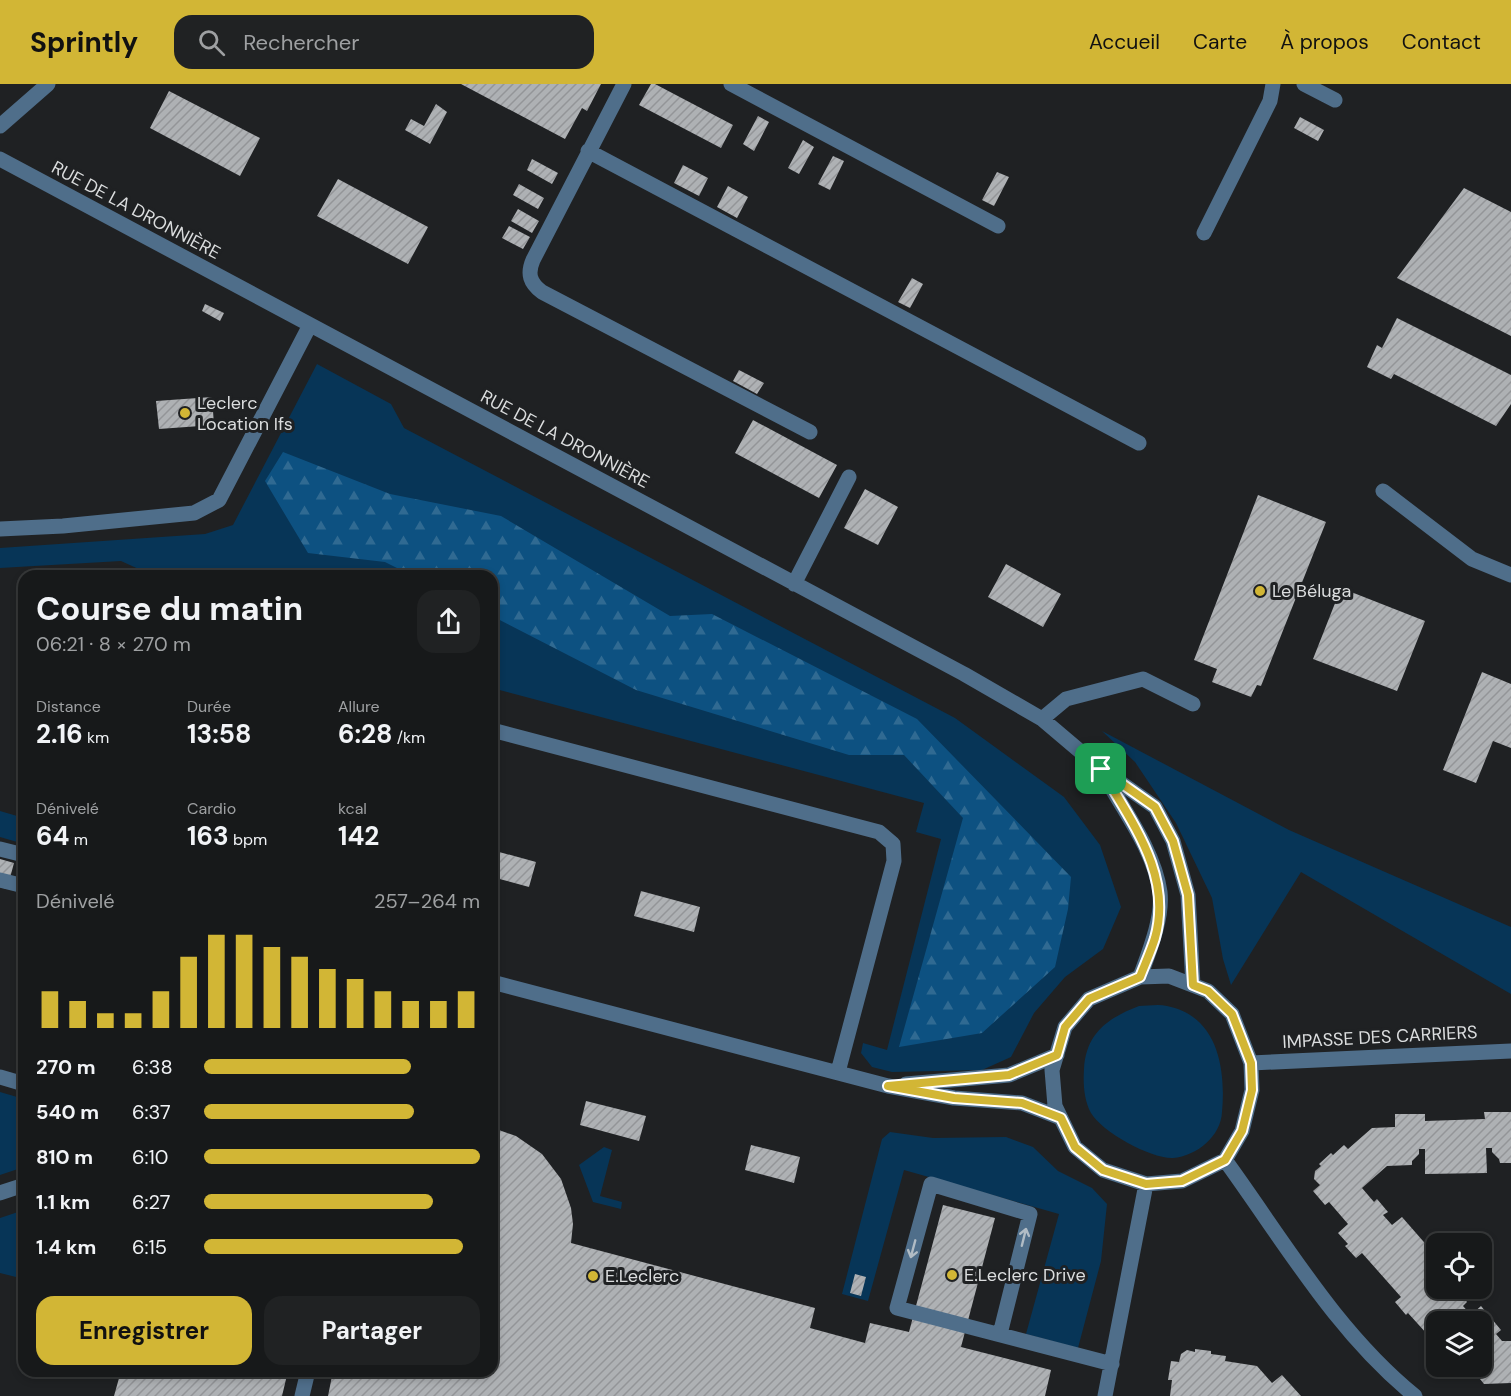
<!DOCTYPE html>
<html lang="fr">
<meta charset="utf-8">
<style>
:root{--surface:#17191a;--page:#202223;--text:#f1f3f6;--muted:#9ea0a2;--line:#363839;--accent:#d2b635}
body{margin:0;font-family:"DM Sans",sans-serif;background:var(--page);color:var(--text);height:100vh;display:flex;flex-direction:column;font-size:22px;white-space:nowrap}
*{box-sizing:border-box;margin:0}
p{font-size:20px;color:var(--muted)}
.icon{flex:none;width:33px;height:33px;fill:none;stroke:currentColor;stroke-width:2;stroke-linecap:round;stroke-linejoin:round}
.map{position:relative;flex:1;overflow:hidden}
.sheet{position:absolute;left:18px;top:486px;width:480px;height:807px;display:flex;flex-direction:column;background:var(--surface);border-radius:18px;box-shadow:0 3px 9px #0003,0 0 0 2px var(--line)}
.sheet>*{flex:none}
.fabs{position:absolute;left:1426px;top:1149px;display:grid;gap:12px}
.fabs a{display:grid;place-items:center;width:66px;height:66px;border-radius:12px;background:var(--surface);box-shadow:0 3px 9px #0003,0 0 0 2px var(--line);font-size:30px}
.pin{position:absolute;display:grid;place-items:center;width:51px;height:51px;color:#fff;margin:-26px;border-radius:12px;box-shadow:0 3px 9px #0006}
.round{display:grid;place-items:center;flex:none;width:63px;height:63px;border-radius:18px;background:var(--page)}
.head{display:flex;align-items:center;justify-content:space-between;height:102px;padding:0 18px}
h1{font-size:33px;font-weight:700;line-height:45px}
.metrics{display:grid;grid-template-columns:repeat(3,1fr);gap:9px;height:102px;padding:6px 18px}
.metrics div{display:grid;align-content:center}
.metrics b{font-size:26px;font-weight:700}
.metrics small{font-size:16px;font-weight:400}
.metrics p{font-size:16px}
.chart{height:168px;padding:12px 18px}
.chart p{display:flex;justify-content:space-between}
.chart svg{width:100%;height:108px;margin-top:6px;stroke:var(--accent);stroke-width:6}
.primary-button{display:flex;gap:12px;margin-top:auto;padding:12px 18px}
.primary-button a{flex:1;height:69px;border-radius:18px;background:var(--accent);color:#111;font-size:24px;font-weight:700;line-height:69px;text-align:center}
.primary-button a+a{background:var(--page);color:var(--text)}
ul{padding:0 18px;list-style:none;font-size:20px}
li{display:grid;grid-template-columns:96px 72px 1fr;align-items:center;height:45px}
li i{height:15px;border-radius:8px;background:var(--accent)}
header{display:flex;align-items:center;gap:36px;box-sizing:border-box;height:84px;padding:0 30px;background:var(--accent);color:#111}
header strong{font-size:28px}
nav{display:flex;gap:33px;margin-inline-start:auto;font-size:21px}
.search{width:420px;height:54px;background:var(--page);display:flex;align-items:center;gap:15px;box-sizing:border-box;padding:0 21px;border-radius:18px;color:var(--muted);font-size:22px}
.map>svg:first-child{display:block}
</style>
<header>
<strong>Sprintly</strong>
<div class="search"><svg class="icon" aria-label="search" viewBox="0 0 24 24"><circle cx="10" cy="10" r="6"/><path d="M15 15l6 6"/></svg>Rechercher</div>
<nav><a>Accueil</a><a>Carte</a><a>À propos</a><a>Contact</a></nav>
</header>
<div class="map">
<svg width="1511" height="1312" viewBox="0 0 1511 1312">
<defs>
<pattern id="forest-firs" width="22" height="20" patternUnits="userSpaceOnUse" patternTransform="scale(1.5)"><rect width="22" height="20" fill="#0d5181"/><path d="M5 1l3.5 6h-7zM16 11l3.5 6h-7z" fill="#306a92"/></pattern>
<pattern id="building-hatch" width="6" height="6" patternUnits="userSpaceOnUse" patternTransform="scale(1.5)"><rect width="6" height="6" fill="#aeb1b4"/><path d="M-1 1l2-2M0 6l6-6M5 7l2-2" fill="none" stroke="#939598"/></pattern>
</defs>
<rect width="100%" height="100%" fill="#1f2123"/>
<!-- green -->
<path fill="#073557" d="M317,280l74,40 13,24 551,290 109,79 36,48 21,62 -18,42 -38,28 -31,36 -23,44 -29,13 -90,2 -20,-5 -11,-14 2,-10 24,7 54,-211 -25,-7 8,-29 -432,-115v-112h-338l-33,-15 -121,7v-20l205,-14 28,-9z
M1102,647l187,99 222,97v67l-210,-122 -70,113 -8,-26 -11,-61 -36,-75 -41,-61z
M0,727l24,7v26l-24,-7z
M1139,922c9,0 19,-2 28,0 51,10 59,63 55,106 -1,24 -25,44 -49,46 -22,1 -71,-26 -82,-45 -7,-13 -8,-29 -7,-44 2,-36 24,-51 55,-63z
M0,1008l24,7v68l-24,8z
M890,1048l43,6 73,-1 27,10 25,24 34,17 15,16 -6,57 -23,87 -52,-14 33,-120 -155,-44 -36,131 -26,-7 40,-155z
M604,1063l8,3 -12,46 22,6 -1,7 -28,-7 -14,-37z
M24,1126v69l-24,-6v-55z"/>
<!-- forest -->
<path fill="url(#forest-firs)" d="M283,368l107,42 111,22 169,100 42,-2 205,105 154,158 -3,32 -13,58 -73,66 -83,14 64,-229 -59,-63h-55l-213,-65 -144,-74v-40h-79l-28,-14 -77,-9 -43,-72z"/>
<!-- building -->
<path fill="url(#building-hatch)" d="M461,0h140l-14,27 -5,-3 -17,31z
M651,0h4l78,41 -12,23 -82,-43z
M169,7l91,47 -20,38 -90,-48z
M436,20l11,8 -17,32 -25,-14 6,-11 13,7z
M758,32l11,6 -15,29 -11,-7z
M1300,33l24,13 -6,11 -24,-13z
M803,56l11,7 -15,27 -11,-6z
M833,72l11,5 -14,29 -12,-6z
M532,75l26,14 -6,11 -25,-14z
M683,81l25,13 -9,18 -25,-13z
M997,88l12,5 -15,29 -12,-6z
M338,95l90,48 -20,37 -91,-48z
M519,100l25,14 -6,11 -25,-14z
M728,102l20,11 -11,21 -20,-11z
M1464,104l47,24v124l-114,-58z
M518,125l21,12 -7,12 -21,-12z
M509,142l21,11 -7,12 -21,-11z
M912,194l11,6 -13,24 -12,-6z
M205,220l19,9 -4,8 -18,-10z
M1397,234l114,57v29l-15,22 -102,-52 -3,5 -24,-12 10,-22 5,3z
M739,286l25,13 -7,11 -24,-13z
M212,313l2,28 -55,4 -3,-28z
M753,336l84,45 -18,33 -84,-45z
M865,405l33,18 -20,38 -34,-17z
M1258,411l68,27 -65,164 -4,-1 -6,12 -39,-15 5,-13 -23,-9z
M1006,480l55,30 -18,33 -55,-30z
M1341,504l84,33 -28,70 -84,-32z
M1482,588l29,12v64l-18,-7 -17,42 -33,-13z
M492,766l44,12 -7,25 -37,-10z
M0,775l14,4 -7,26 -7,-2z
M641,807l59,16 -6,25 -60,-16z
M586,1017l60,15 -7,25 -59,-16z
M1484,1028h27v51h-11l-1,-4 -7,-7v-4h-6l1,25 -62,1v-25h-6v5l-7,7v4l-25,1 -25,22 12,14 3,-3 11,13 -5,3 9,10 10,-8 35,40v10l-5,4 5,5v12h19l11,14 -4,4 8,9 10,-9 20,24 -5,4 6,7h9v42l-27,1 -8,-10 7,-6 -1,-46h-45v25l-2,1 -11,-12 3,-2 -19,-21 -2,2 -11,-13 6,-5 -39,-44 -6,5 -11,-12 3,-2 -10,-11 10,-9 -19,-22 -4,3 -12,-14 7,-6 -6,-6 1,-8 6,-5 -2,-2 12,-11 2,2 11,-10 4,4 24,-21 23,-1v-13h30v7l60,-2z
M492,1035l7,1 -3,9 20,7 26,18 19,25 10,29 2,16 -2,19 244,65 -5,20 55,15 5,-20 39,9 34,-127 52,13 -34,129 90,23 -6,26h-717l5,-25h159z
M751,1061l49,12 -6,26 -49,-13z
M855,1190l11,3 -5,19 -11,-3z
M1195,1265l16,2v3l15,2 -1,5 32,5 15,17 10,-8 19,21h-131l2,-16h-4l3,-19 8,1 2,-8 6,-4 8,2z
M121,1287h167l-6,25h-168z"/>
<g fill="none" stroke-linecap="round" stroke-linejoin="round">
<!-- minor -->
<path stroke="#4f6e8a" stroke-width="15" d="M624,0l-91,176c-6,14 -3,23 9,32l268,140
M731,0l267,142
M1304,0l31,16
M0,42l48,-42
M588,67l551,292
M0,75l964,515 78,45 59,50 54,38 18,34 15,54 5,90
M1204,149l66,-132 3,-17
M1383,407l89,68 39,16
M0,445l63,-3 131,-13 25,-13 91,-175
M794,500l55,-107
M1042,635l24,-20 77,-20 50,25
M492,646l387,102 14,12 1,17 -56,211
M1104,691c20,36 50,75 56,117 3,26 -11,60 -20,85
M0,765l24,6
M0,796l24,6
M1169,892l39,15 24,23 19,49 1,27 -10,41 -17,29 -43,21 -36,3 -43,-14 -28,-23 -20,-41 -3,-36 13,-43 24,-28 51,-22z
M492,898l396,104 66,12 68,5 39,15
M24,911v4
M1251,979l260,-12
M0,993l24,7
M906,1000l103,-9 48,-20
M1225,1076c59,81 111,172 190,236
M0,1109l24,-8
M1000,1250l30,-120 -99,-30 -34,124 215,56
M302,1312l6,-25
M1105,1312l41,-212"/>
</g>
<!-- one-way arrows -->
<defs><path id="oneway-shaft" d="M-6 0H5M1.5-3L5.5 0L1.5 3" fill="none" stroke-width="1.6" stroke-linecap="round" stroke-linejoin="round" transform="scale(1.5)"/></defs>
<g stroke="#b1bcc5">
<use href="#oneway-shaft" transform="translate(1024 1153) rotate(-76)"/>
<use href="#oneway-shaft" transform="translate(913 1165) rotate(105)"/>
</g>
<g fill="none" stroke-linecap="round" stroke-linejoin="round">
<defs>
<path id="route" d="M1101,685l54,38 18,34 15,54 5,90 15,6 24,23 19,49 1,27 -10,41 -17,29 -43,21 -36,3 -43,-14 -28,-23 -14,-29 -39,-15 -68,-5 -66,-12 121,-11 48,-20 8,-28 24,-28 51,-22c5,-13 11,-26 15,-39 18,-64 -24,-116 -54,-169z"/>
</defs>
<!-- route casing -->
<use href="#route" stroke="#fff" stroke-width="12"/>
<!-- route -->
<use href="#route" stroke="#d2b635" stroke-width="8"/>
</g>
<!-- markers -->
<g fill="#d2b635" stroke="#1f2123" stroke-width="2">
<circle cx="185" cy="329" r="6"/>
<circle cx="1260" cy="507" r="6"/>
<circle cx="952" cy="1191" r="6"/>
<circle cx="593" cy="1192" r="6"/>
</g>
<g text-anchor="middle" dominant-baseline="central" stroke-width="6" stroke-linejoin="round" paint-order="stroke">
<!-- street labels -->
<g font-size="18" fill="#dbddde" stroke="#1f2123">
<text transform="translate(136 126) rotate(28)">RUE DE LA DRONNIÈRE</text>
<text transform="translate(565 355) rotate(28)">RUE DE LA DRONNIÈRE</text>
<text transform="translate(1380 953) rotate(-3)">IMPASSE DES CARRIERS</text>
</g>
<!-- poi labels -->
<g font-size="18" fill="#dbddde" stroke="#1f2123" text-anchor="start">
<text x="197" y="319">Leclerc<tspan x="197" dy="21">Location Ifs</tspan></text>
<text x="1272" y="507">Le Béluga</text>
<text x="964" y="1191">E.Leclerc Drive</text>
<text x="605" y="1192">E.Leclerc</text>
</g>
</g>
</svg>
<div class="fabs">
<a><svg class="icon" aria-label="locate" viewBox="0 0 24 24"><circle cx="12" cy="12" r="6"/><path d="M12 2v4M12 18v4M2 12h4M18 12h4"/></svg></a>
<a><svg class="icon" aria-label="layers" viewBox="0 0 24 24"><path d="M12 4l9 5-9 5-9-5zM3 14l9 5 9-5"/></svg></a>
</div>
<div class="pin" style="left:1101px;top:685px;background:#1e9e55"><svg class="icon" aria-label="arrive" viewBox="0 0 24 24"><path d="M6 21V4h12l-3 4 3 4H6"/></svg></div>
<section class="sheet">
<div class="head"><div><h1>Course du matin</h1><p>06:21 · 8 × 270 m</p></div><a class="round"><svg class="icon" aria-label="share" viewBox="0 0 24 24"><path d="M12 15V3M7 8l5-5 5 5M5 13v7h14v-7"/></svg></a></div>
<div class="metrics">
<div><p>Distance</p><b>2.16<small> km</small></b></div>
<div><p>Durée</p><b>13:58</b></div>
<div><p>Allure</p><b>6:28<small> /km</small></b></div>
</div>
<div class="metrics">
<div><p>Dénivelé</p><b>64<small> m</small></b></div>
<div><p>Cardio</p><b>163<small> bpm</small></b></div>
<div><p>kcal</p><b>142</b></div>
</div>
<div class="chart"><p><span>Dénivelé</span>257–264 m</p>
<svg viewBox="0 0 160 44" preserveAspectRatio="none"><path d="M5 44V29M15 44V33M25 44V38M35 44V38M45 44V29M55 44V15M65 44V6M75 44V6M85 44V11M95 44V15M105 44V20M115 44V24M125 44V29M135 44V33M145 44V33M155 44V29"/></svg>
</div>
<ul>
<li><b>270 m</b>6:38<i style="width:75%"></i></li>
<li><b>540 m</b>6:37<i style="width:76%"></i></li>
<li><b>810 m</b>6:10<i style="width:100%"></i></li>
<li><b>1.1 km</b>6:27<i style="width:83%"></i></li>
<li><b>1.4 km</b>6:15<i style="width:94%"></i></li>
</ul>
<div class="primary-button"><a>Enregistrer</a><a>Partager</a></div>
</section>
</div>
